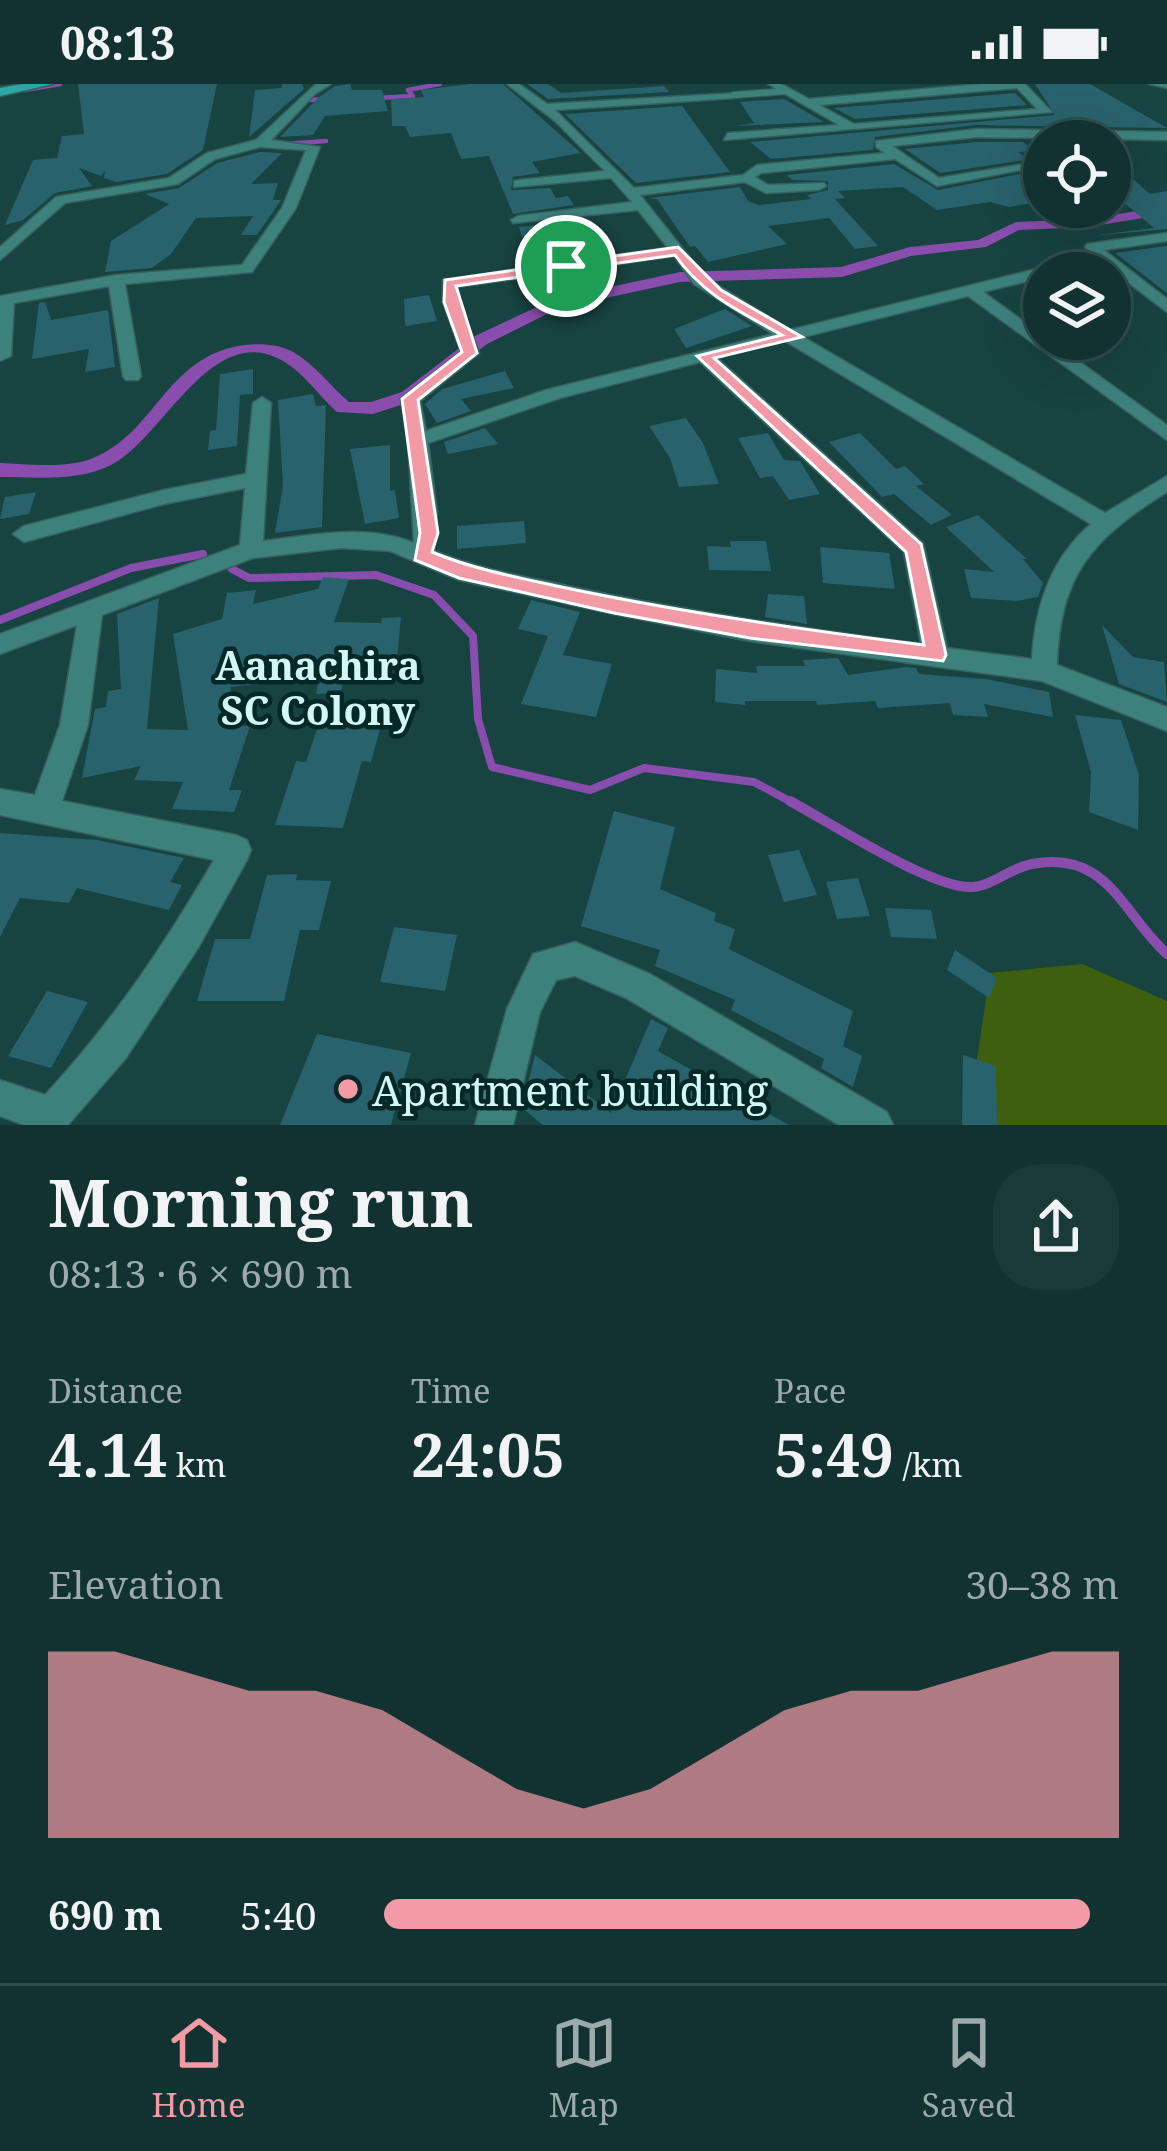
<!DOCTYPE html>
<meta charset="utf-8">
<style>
:root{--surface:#113231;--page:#1a3a39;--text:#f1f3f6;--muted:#9caaab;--line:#304d4d;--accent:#f39aa7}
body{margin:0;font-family:"Noto Serif",serif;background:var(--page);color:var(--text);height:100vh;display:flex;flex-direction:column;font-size:45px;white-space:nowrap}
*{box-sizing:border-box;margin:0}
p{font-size:39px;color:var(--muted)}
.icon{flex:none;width:66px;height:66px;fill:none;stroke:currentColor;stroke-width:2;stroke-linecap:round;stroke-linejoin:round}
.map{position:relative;height:1041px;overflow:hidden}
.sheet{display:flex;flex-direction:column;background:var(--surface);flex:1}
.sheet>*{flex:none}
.controls{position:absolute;left:1023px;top:36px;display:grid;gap:24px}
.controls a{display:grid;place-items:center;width:108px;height:108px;border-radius:50%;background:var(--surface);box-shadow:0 12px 48px #0002,0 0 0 3px var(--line);font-size:60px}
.pin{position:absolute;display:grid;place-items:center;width:102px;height:102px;color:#fff;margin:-51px;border:6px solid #fff;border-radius:50%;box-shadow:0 3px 12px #0007}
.round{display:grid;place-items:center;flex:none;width:126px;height:126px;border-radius:48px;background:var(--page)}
.head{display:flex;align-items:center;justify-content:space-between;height:204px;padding:0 48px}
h1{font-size:66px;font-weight:700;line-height:90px}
.metrics{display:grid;grid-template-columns:repeat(3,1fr);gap:18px;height:204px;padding:12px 48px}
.metrics div{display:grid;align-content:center}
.metrics b{font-size:60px;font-weight:700}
.metrics small{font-size:33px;font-weight:400}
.metrics p{font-size:33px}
.chart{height:336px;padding:24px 48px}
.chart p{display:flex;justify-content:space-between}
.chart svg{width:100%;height:216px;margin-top:12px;fill:var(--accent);opacity:.7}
ul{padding:0 48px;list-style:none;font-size:39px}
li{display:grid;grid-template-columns:192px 144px 1fr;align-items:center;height:90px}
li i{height:30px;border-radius:15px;background:var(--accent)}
.status{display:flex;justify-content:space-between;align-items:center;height:84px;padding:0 60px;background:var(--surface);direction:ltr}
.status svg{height:33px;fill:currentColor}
.menu{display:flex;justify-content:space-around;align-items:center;height:168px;border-top:3px solid var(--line);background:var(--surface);font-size:33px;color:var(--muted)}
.menu a{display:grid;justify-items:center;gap:6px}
.menu .selected{color:var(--accent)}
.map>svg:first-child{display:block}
</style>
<div class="status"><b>08:13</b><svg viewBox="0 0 49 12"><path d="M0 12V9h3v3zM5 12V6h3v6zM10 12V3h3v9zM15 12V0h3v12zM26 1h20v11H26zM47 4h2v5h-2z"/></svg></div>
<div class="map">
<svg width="1167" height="1041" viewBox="0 0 1167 1041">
<rect width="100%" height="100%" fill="#174341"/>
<!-- green -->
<path fill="#3e600e" d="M1082,880l85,37v124h-200l23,-152z"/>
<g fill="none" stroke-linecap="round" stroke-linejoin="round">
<!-- stream-far2 -->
<path stroke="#884dad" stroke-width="4.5" d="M25,6l35,-6
M377,14l36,-2 -5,-6 32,-6
M273,53l35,-37 18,-1
M286,60l40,-3"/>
<!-- stream-far1 -->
<path stroke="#884dad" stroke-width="8" d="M232,485l17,9 127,-3 58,20 39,41 5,83 14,48 98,23 54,-22 110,14 41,22
M0,536l131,-52 72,-14"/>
<!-- stream -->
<path stroke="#884dad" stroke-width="10" d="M790,717c39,21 142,88 182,86 20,-1 40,-20 60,-23 76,-14 89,48 135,90"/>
<!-- canal -->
<path fill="#884dad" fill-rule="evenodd" d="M1167,122v8l-79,13 -69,3 -33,17 -75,9 -69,21 -162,5 -121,26 -72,36 -71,56 -43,14 -36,-2c-18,-16 -33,-39 -54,-51 -71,-42 -121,79 -172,104 -33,17 -75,12 -111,12v-14c29,1 66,6 93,-5 62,-25 72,-98 145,-112 18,-3 39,-3 55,6 22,12 37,34 56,50h22l31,-10 73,-56 79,-37 126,-27 161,-5 69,-20 68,-7 38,-18 72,-3z"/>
</g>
<!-- building -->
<path fill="#28626c" d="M78,0h139l-14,66 -36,24 -51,8 -12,-4 1,-7 -4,5 -22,-8 13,18 -37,7 -32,27 -18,5 28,-65 24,-2 5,-22 22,-2z
M282,0h20l2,5 -55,48 6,-47 27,-2z
M350,0l2,6h30l6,21 -63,5 -12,19 -33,2 38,-39 17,-12z
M470,0h33l78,69 -49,9 8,11 -27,4 -2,13 39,-2 6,10 12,-2 6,9 -61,9 -24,-58 -28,3 -10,-26 -41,4 -5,-11h-13l-1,-27 33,-2 -3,-7z
M527,0h21l13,9 103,-7 5,6 -121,7z
M1035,0h55l77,44 -191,-3 -101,12 -2,13 -102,9 -21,-17 305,-27z
M1015,9l12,12 -172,14 -21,-11z
M784,15l40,23 -90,4 20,-3 -14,-21z
M682,22l48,66 -94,11 -71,-69z
M977,58h46l12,9 -17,1 26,20v29l-35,6 -19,-5 -53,8 -34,-23 -65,4 7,7 -10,1 43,47 -23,3 -26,-31 -61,8 19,18 -79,18 -13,-16 -5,1 -33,-48 -8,-1 91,-11 8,14 11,4 52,-6 -4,-4 21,-5v-9l-36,-1 -5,-5 107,-11 44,26 97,-19 -11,-11 -84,13 -35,-24z
M260,68l22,1 -31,31 27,-1 -5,17h8l-24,35h-16l12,-19 -57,2 -25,36 -19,14 -47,4 6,-31 58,-37 -24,-10 34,-6 38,-25z
M1110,75l40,35 17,-3v38l-77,7 64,-8 -44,-37z
M586,136l18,33 -63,9 -11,-26 -8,1 -3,-10z
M1167,162v47l-52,-40z
M429,211l8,26 -32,5 -1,-27z
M45,218l6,18 57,-10 7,57 -30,5 4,-23 -57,10 7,-56z
M725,225l27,17 -66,22 -12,-19z
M253,285v25l-13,1 -3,51 -29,4 2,-19 6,-1 4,-56z
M505,287l9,17 -53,11 10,12 -34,12 -12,-19 17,-15z
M313,310l3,12 10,-1 -4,122 -47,6 8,-47 -5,-86z
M686,334l17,25 16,41 -40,3 -9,-29 -21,-32z
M485,344l13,16 -50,10 -4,-12z
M768,349l16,27 16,1 20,33 -31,6 -16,-24 -13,2 -22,-40z
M860,349l36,36 9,-3 19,18 -8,2 36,29 -21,10 -37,-31 -12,3 -53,-55z
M390,361v46l5,-1 4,28 -34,6 -15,-75z
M36,408l-7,22 -29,5 5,-22z
M978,431l49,44h-4l20,24 -5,14 -21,4 -46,-3 -7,-29 30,3 -48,-45z
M524,437l2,22 -69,6v-23z
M730,457h36l5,30 -62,-1 -2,-24 24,1z
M820,463l69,6 6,36 -72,-6z
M323,493l26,2 -15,43 47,1 1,-5 19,-1 -4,42 -17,3 -2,9 -33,1 -4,21 -25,1 6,-32 -61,7 -3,15 -28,3 8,39h12l-21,64h13l-8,22 -62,-3 11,-27 -49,-2 7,-14 -59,12 13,-69 11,-2 2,-16 13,-2 -4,-75 42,-16 -12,131 41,1 -15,-96 49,-15 5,-26 29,-3 -3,14 65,-15z
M768,510l36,2 3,28 -42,-7z
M531,516l49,12 -17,43 49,9 -16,53 -75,-13 27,-68 -30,-7z
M1102,541l31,32 31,5 3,40 -48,-18z
M838,574l10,17 58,-8 10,1 3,6 67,5 63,13 4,25 -69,-13 4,13 -35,-2 -3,-12 -72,5 -3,-7 -58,4 -1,-4h-71v4l-30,-3 1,-33 41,4 -1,-7h49l-2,-6z
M322,630l61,4 -12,44 -9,-1 -19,67 -68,-3 21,-64 10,1z
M1075,631l46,5 18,55 -1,55 -49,-18 2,-40z
M614,727l61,16 -15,62 56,24 -2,8 21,8 -6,20 124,62 -10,35 19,10 -9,31 -32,-19 3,-9 -93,-49 4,-10 -80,-34 5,-16 -79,-24z
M0,749l97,7 87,18 -14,24 12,3 -13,25 -92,-22 -8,15 -49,-5 -20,39z
M799,766l18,45 -33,7 -16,-47z
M297,790l-1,6 35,1 -12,49h-19l-16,71h-87l18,-62h35l17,-64z
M858,794l12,38 -33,3 -11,-37z
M885,824l46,2 6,29 -46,-2z
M394,843l63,8 -12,56 -65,-9z
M955,866l42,28 -8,20 -42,-28z
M47,907l41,11 -37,66 -43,-12z
M651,935l17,9 -10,23 131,74h-246l-21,-17 13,-53 76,58z
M317,950l94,19 -20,72h-111z
M963,971l33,11 1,59h-35z"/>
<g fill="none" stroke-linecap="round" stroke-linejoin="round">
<defs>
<path id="lane" d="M734,11l53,-4"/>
<path id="street" d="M316,0h15l-16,10 -44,46 49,7 -24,61 -44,64 -127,12 16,92 -3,4h-12l-3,-4 -14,-90 -95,17 -3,53 -11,5v-65l116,-21 126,-10 40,-57 24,-58 -46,-3 -45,12 -37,25 -113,19 -65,57v-13l56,-50 113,-19 38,-25 49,-13z
M507,0h12l28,20 191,-11 -4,5 -179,12 79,78 109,-13 14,-10 128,-12 -9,-6v-6l101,-12 190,3v8l-190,-3 -85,9 47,32 86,-14 6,4 -94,18 -42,-27 -134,14 -6,4 13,8 56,-2 2,3 -7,4 -53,3 -21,-11 -105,13 66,83 84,52 303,-75 -8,-8 2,-3 80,-11v8l-63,9 63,49v13l-66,-50 -57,11v4l-61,15 184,133v15l-199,-144 -165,41 302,176 62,-37v16c-75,47 -107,82 -110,173l110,42v24l-125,-50 -292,-40 -136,-27 -155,-34 -69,-29 -49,-3 -88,10 -151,57 -14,110 -26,76 174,34 11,5 4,10 -4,10 -49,88 -72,110 -58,67h-44l-24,-9v-36l45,15c69,-75 118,-148 169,-235l-214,-45v-26l35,6 25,-70 17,-100 -77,29v-20l240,-89 5,-57 -81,16 -140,38 -11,-8 11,-8 140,-36 82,-16 7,-71 9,-6 9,6 -8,138c49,-6 104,-18 151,2l-6,-103 -7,-41 60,-47 -18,-50v-22l225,-32 -30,-38 -125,13 -2,-3 7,-4 114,-14 -21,-24 -97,9v-6l5,-1 86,-9 -50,-50zM674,172l20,28 79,50 -227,56 -120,41 -6,-30 59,-48 -20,-51 -2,-15zM785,257l306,183c-41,35 -56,83 -59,135l-85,-11 -24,-105 -206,-185zM700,278l204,190 17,92c-115,-15 -230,-32 -344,-56 -48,-11 -97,-18 -143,-37l3,-37 -9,-71 132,-45z
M768,0h13l28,15 172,-15h44l27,28 -328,28 4,-7 111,-8zM1017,4l20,21 -183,15 -35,-19z
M1149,0h18v4z
M575,858l75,32 237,138 6,13h-54l-213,-127 -51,-22 -19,4 -16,32 -27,113h-38l32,-116 26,-55z"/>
<path id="secondary" d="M23,0h30l-53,12v-8z"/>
</defs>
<!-- lane casing -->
<use href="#lane" stroke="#35605e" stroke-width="8"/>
<!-- street casing -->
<use href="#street" stroke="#35605e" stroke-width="3"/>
<!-- secondary casing -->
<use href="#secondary" stroke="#35605e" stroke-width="3"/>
<!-- lane -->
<use href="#lane" stroke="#3d817d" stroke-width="6"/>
<!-- street -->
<use href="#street" fill="#3d817d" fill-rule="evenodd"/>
<!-- secondary -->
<use href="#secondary" fill="#2ba8a2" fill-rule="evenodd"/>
</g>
<!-- route -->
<path fill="#f39aa7" stroke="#fff" stroke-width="3" fill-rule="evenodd" d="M678,163l43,43 81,47 -88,21 207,186 25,111 -3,6 -193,-23 -136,-25 -155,-35 -44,-18 5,-27 -18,-134 60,-47 -18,-50 1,-22zM675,171c28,40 66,57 107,80l-85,21 209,196 18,93c-120,-15 -239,-32 -358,-57 -45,-10 -91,-18 -134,-36l6,-19 -20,-133 59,-47 -21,-67z"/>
<!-- markers -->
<circle fill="#f39aa7" stroke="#042826" stroke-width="4.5" cx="348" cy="1005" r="12"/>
<g text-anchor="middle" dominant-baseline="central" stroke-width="9" stroke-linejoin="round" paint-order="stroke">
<!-- neighbourhood labels -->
<g font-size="39" font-weight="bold" fill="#d1f8f5" stroke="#042826">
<text x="318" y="580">Aanachira<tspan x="318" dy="45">SC Colony</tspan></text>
</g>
<!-- near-poi labels -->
<g font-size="42" fill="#d1f8f5" stroke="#042826" text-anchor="start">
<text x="372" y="1005">Apartment building</text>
</g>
</g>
</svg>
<div class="controls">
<a><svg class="icon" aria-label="locate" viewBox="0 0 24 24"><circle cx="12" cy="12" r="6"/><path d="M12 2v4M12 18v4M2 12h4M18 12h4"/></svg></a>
<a><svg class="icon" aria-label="layers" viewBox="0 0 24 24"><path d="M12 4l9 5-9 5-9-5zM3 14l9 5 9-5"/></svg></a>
</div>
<div class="pin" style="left:566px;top:182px;background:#1e9e55"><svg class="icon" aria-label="arrive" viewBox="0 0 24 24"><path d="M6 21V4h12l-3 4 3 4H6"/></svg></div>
</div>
<section class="sheet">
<div class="head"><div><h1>Morning run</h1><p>08:13 · 6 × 690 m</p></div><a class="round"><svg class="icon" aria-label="share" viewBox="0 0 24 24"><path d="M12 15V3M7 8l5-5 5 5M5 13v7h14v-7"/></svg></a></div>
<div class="metrics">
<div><p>Distance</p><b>4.14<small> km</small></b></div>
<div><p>Time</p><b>24:05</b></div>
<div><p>Pace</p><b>5:49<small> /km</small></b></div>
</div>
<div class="chart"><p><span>Elevation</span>30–38 m</p>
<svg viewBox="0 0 160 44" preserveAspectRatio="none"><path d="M0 44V6L10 6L20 10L30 14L40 14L50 18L60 26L70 34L80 38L90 34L100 26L110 18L120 14L130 14L140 10L150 6L160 6V44z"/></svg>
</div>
<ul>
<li><b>690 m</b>5:40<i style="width:96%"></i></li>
</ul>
</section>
<nav class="menu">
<a class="selected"><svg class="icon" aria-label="home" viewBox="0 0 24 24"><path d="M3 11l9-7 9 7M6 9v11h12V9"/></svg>Home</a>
<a><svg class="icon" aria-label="map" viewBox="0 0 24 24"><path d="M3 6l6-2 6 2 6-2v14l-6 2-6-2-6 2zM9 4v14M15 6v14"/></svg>Map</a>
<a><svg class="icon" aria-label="saved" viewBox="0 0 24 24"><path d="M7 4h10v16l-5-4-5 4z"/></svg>Saved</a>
</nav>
